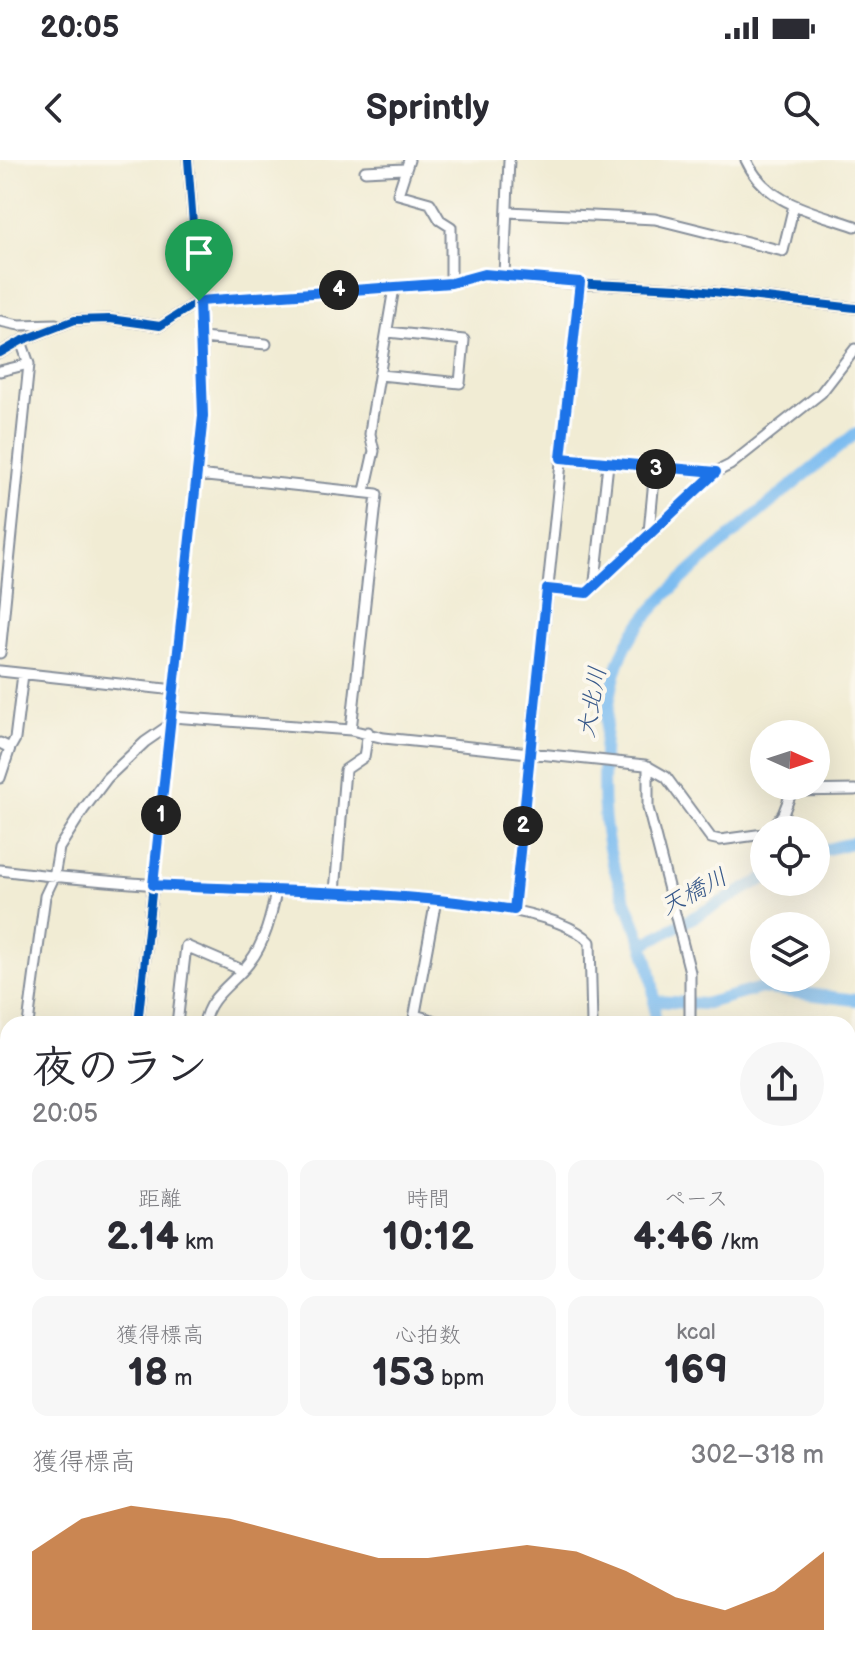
<!DOCTYPE html>
<html lang="ja">
<meta charset="utf-8">
<style>
:root{--surface:#fff;--page:#f7f7f7;--text:#2b2b33;--muted:#7c7c81;--accent:#b45309}
body{margin:0;font-family:"Balsamiq Sans","Klee One",sans-serif;background:var(--page);color:var(--text);height:100vh;display:flex;flex-direction:column;font-size:30px;white-space:nowrap}
*{box-sizing:border-box;margin:0}
p{font-size:26px;color:var(--muted)}
.icon{flex:none;width:44px;height:44px;fill:none;stroke:currentColor;stroke-width:2;stroke-linecap:round;stroke-linejoin:round}
.map{position:relative;flex:1;overflow:hidden}
.drawer{position:absolute;left:0px;top:856px;width:856px;height:648px;display:flex;flex-direction:column;background:var(--surface);border-radius:24px 24px 0 0;box-shadow:0 8px 32px #0002}
.drawer>*{flex:none}
.needle{width:52px;rotate:93deg}
.buttons{position:absolute;left:750px;top:560px;display:grid;gap:16px}
.buttons a{display:grid;place-items:center;width:80px;height:80px;border-radius:50%;background:var(--surface);box-shadow:0 8px 32px #0002;font-size:40px}
.pin{position:absolute;display:grid;place-items:center;width:68px;height:68px;color:#fff;margin:-82px -34px;border-radius:50% 50% 50% 0;rotate:-45deg;box-shadow:0 0 8px #0007}
.pin .icon{rotate:45deg}
.km{position:absolute;width:40px;height:40px;margin:-20px;border-radius:50%;background:#222;color:#fff;font-size:22px;line-height:40px;text-align:center}
.round{display:grid;place-items:center;flex:none;width:84px;height:84px;border-radius:42px;background:var(--page)}
.headline{display:flex;align-items:center;justify-content:space-between;height:136px;padding:0 32px}
h1{font-size:44px;font-weight:700;line-height:60px}
.figures{display:grid;grid-template-columns:repeat(3,1fr);gap:12px;height:136px;padding:8px 32px}
.figures div{display:grid;align-content:center;border-radius:16px;background:var(--page);text-align:center}
.figures b{font-size:40px;font-weight:700}
.figures small{font-size:22px;font-weight:400}
.figures p{font-size:22px}
.chart{height:224px;padding:16px 32px}
.chart p{display:flex;justify-content:space-between}
.chart svg{width:100%;height:144px;margin-top:8px;fill:var(--accent);opacity:.7}
.status{display:flex;justify-content:space-between;align-items:center;height:56px;padding:0 40px;background:var(--surface);direction:ltr}
.status svg{height:22px;fill:currentColor}
header{display:flex;justify-content:space-between;align-items:center;height:104px;padding:0 32px;background:var(--surface);font-size:36px;font-weight:700}
.map>svg:first-child{display:block}
</style>
<div class="status"><b>20:05</b><svg viewBox="0 0 49 12"><path d="M0 12V9h3v3zM5 12V6h3v6zM10 12V3h3v9zM15 12V0h3v12zM26 1h20v11H26zM47 4h2v5h-2z"/></svg></div>
<header><svg class="icon" aria-label="back" viewBox="0 0 24 24"><path d="M15 5l-7 7 7 7"/></svg>Sprintly<svg class="icon" aria-label="search" viewBox="0 0 24 24"><circle cx="10" cy="10" r="6"/><path d="M15 15l6 6"/></svg></header>
<div class="map">
<svg width="855" height="1504" viewBox="0 0 855 1504">
<rect width="100%" height="100%" fill="#fbf7ec"/>
<filter id="ink" filterUnits="userSpaceOnUse"><feTurbulence type="fractalNoise" baseFrequency=".0125" numOctaves="2"/><feDisplacementMap in="SourceGraphic" scale="16" xChannelSelector="R" yChannelSelector="G"/><feConvolveMatrix kernelMatrix="1 2 1 2 8 2 1 2 1" color-interpolation-filters="sRGB"/></filter>
<filter id="wash" filterUnits="userSpaceOnUse"><feTurbulence type="fractalNoise" baseFrequency=".006" numOctaves="4" result="noise"/><feDisplacementMap in="SourceGraphic" scale="32" xChannelSelector="R" yChannelSelector="G"/><feGaussianBlur stdDeviation="1.8" result="paint"/><feColorMatrix in="noise" values="0 0 0 0 0 0 0 0 0 0 0 0 0 0 0 0 0 1.4 0 .05"/><feComposite in="paint" operator="in"/></filter>
<g filter="url(#wash)">
<rect width="100%" height="100%" fill="#f1ecd4"/>
<g fill="none" stroke-linecap="round" stroke-linejoin="round">
<!-- river -->
<path stroke="#7bbcf0" stroke-width="12" d="M816,692l39,-10
M644,784l120,-65
M654,841l50,3 57,-16 94,12
M654,864c5,-74 -31,-111 -45,-176 -11,-52 -7,-157 18,-204 20,-35 53,-63 82,-89 48,-42 97,-81 146,-121
M579,1504l2,-8"/>
</g>
</g>
<g filter="url(#ink)">
<g fill="none" stroke-linecap="round" stroke-linejoin="round">
<defs>
<path id="minor" d="M409,0l-11,34 32,9 10,17 11,7v56
M746,0c20,44 66,51 109,66
M365,11l39,-2
M508,52l147,7 128,32 11,-46
M504,115l5,-115
M0,161l19,4 37,-1
M202,178l64,6
M0,193l21,-12 54,-21 35,-1 50,7 39,-25 252,-18 33,-9 20,1 46,7 128,6 177,20
M0,211l29,-7
M380,215l80,8 4,-43 -76,-8
M561,298l155,14
M197,315l180,19 -26,236
M365,331l9,-40 -4,-17 2,-16 22,-130
M649,372l6,-63
M595,421l13,-117
M547,429l40,4 129,-121 14,-7 91,-72 34,-44
M0,493l29,-289 -8,-23
M0,511l175,19
M172,557l179,13 33,8 261,27 21,12 45,61 9,2 44,-6
M0,583l10,5 5,-9 8,-65
M648,606v42l42,164v52
M0,618l10,-30
M771,670l12,-16 9,-23 63,-1
M0,710c69,9 138,14 207,18 76,4 337,2 383,54l2,82
M335,732l10,-122 19,-13 4,-25
M514,750l66,-628
M415,855l30,9
M28,864l17,-128 9,-19 5,-29 24,-38 24,-32 38,-36 26,-18
M138,864l65,-608 -1,-78 -14,-178
M177,864l9,-78 56,24
M204,864c4,-28 29,-40 45,-61 16,-20 22,-47 27,-71
M413,864l23,-124
M0,930l8,-1
M0,958l8,21
M848,1020h7
M0,1025l8,1
M848,1138h7
M0,1264l8,-149
M0,1297h8
M848,1386l7,18
M848,1460l7,-17
M371,1496l98,8
M756,1496l6,8
M832,1496v8
M111,1504l1,-8
M325,1504v-8
M532,1504l1,-8
M627,1504l1,-8"/>
</defs>
<!-- minor casing -->
<use href="#minor" stroke="#868e99" stroke-width="13"/>
<!-- minor -->
<use href="#minor" stroke="#fff" stroke-width="9"/>
<defs>
<path id="cycleway" d="M0,193l21,-12 54,-21 35,-1 50,7 39,-25 252,-18 33,-9 20,1 46,7 128,6 177,20
M138,864l65,-608 -1,-78 -14,-178"/>
</defs>
<!-- cycleway casing -->
<use href="#cycleway" stroke="#fbf7ec" stroke-width="13"/>
<!-- cycleway -->
<use href="#cycleway" stroke="#0057b8" stroke-width="8"/>
</g>
</g>
<g fill="none" stroke-linecap="round" stroke-linejoin="round" filter="url(#ink)">
<defs>
<path id="route" d="M484,114l96,8 -19,176 155,14 -129,121 -40,-4 -33,321c-119,-20 -241,-18 -361,-25l50,-469 -4,-115 252,-18z"/>
</defs>
<!-- route casing -->
<use href="#route" stroke="#fff" stroke-width="16"/>
<!-- route -->
<use href="#route" stroke="#1a73e8" stroke-width="10"/>
</g>
<g text-anchor="middle" dominant-baseline="central" stroke-width="8" stroke-linejoin="round" paint-order="stroke">
<!-- water labels -->
<g font-size="24" font-style="italic" fill="#38598a" stroke="#fbf7ec">
<text transform="translate(592 542) rotate(-80)">大北川</text>
<text transform="translate(694 732) rotate(-28)">天橋川</text>
</g>
</g>
</svg>
<div class="buttons">
<a><svg class="needle" viewBox="-14 -14 28 28"><path d="M0-13l5 13h-10z" fill="#e53935"/><path d="M0 13l5-13h-10z" fill="#7c7c81"/></svg></a>
<a><svg class="icon" aria-label="locate" viewBox="0 0 24 24"><circle cx="12" cy="12" r="6"/><path d="M12 2v4M12 18v4M2 12h4M18 12h4"/></svg></a>
<a><svg class="icon" aria-label="layers" viewBox="0 0 24 24"><path d="M12 4l9 5-9 5-9-5zM3 14l9 5 9-5"/></svg></a>
</div>
<div class="pin" style="left:199px;top:141px;background:#1e9e55"><svg class="icon" aria-label="arrive" viewBox="0 0 24 24"><path d="M6 21V4h12l-3 4 3 4H6"/></svg></div>
<b class="km" style="left:161px;top:655px">1</b>
<b class="km" style="left:523px;top:666px">2</b>
<b class="km" style="left:656px;top:309px">3</b>
<b class="km" style="left:339px;top:130px">4</b>
<section class="drawer">
<div class="headline"><div><h1>夜のラン</h1><p>20:05</p></div><a class="round"><svg class="icon" aria-label="share" viewBox="0 0 24 24"><path d="M12 15V3M7 8l5-5 5 5M5 13v7h14v-7"/></svg></a></div>
<div class="figures">
<div><p>距離</p><b>2.14<small> km</small></b></div>
<div><p>時間</p><b>10:12</b></div>
<div><p>ペース</p><b>4:46<small> /km</small></b></div>
</div>
<div class="figures">
<div><p>獲得標高</p><b>18<small> m</small></b></div>
<div><p>心拍数</p><b>153<small> bpm</small></b></div>
<div><p>kcal</p><b>169</b></div>
</div>
<div class="chart"><p><span>獲得標高</span>302–318 m</p>
<svg viewBox="0 0 160 44" preserveAspectRatio="none"><path d="M0 44V20L10 10L20 6L30 8L40 10L50 14L60 18L70 22L80 22L90 20L100 18L110 20L120 26L130 34L140 38L150 32L160 20V44z"/></svg>
</div>
</section>
</div>
